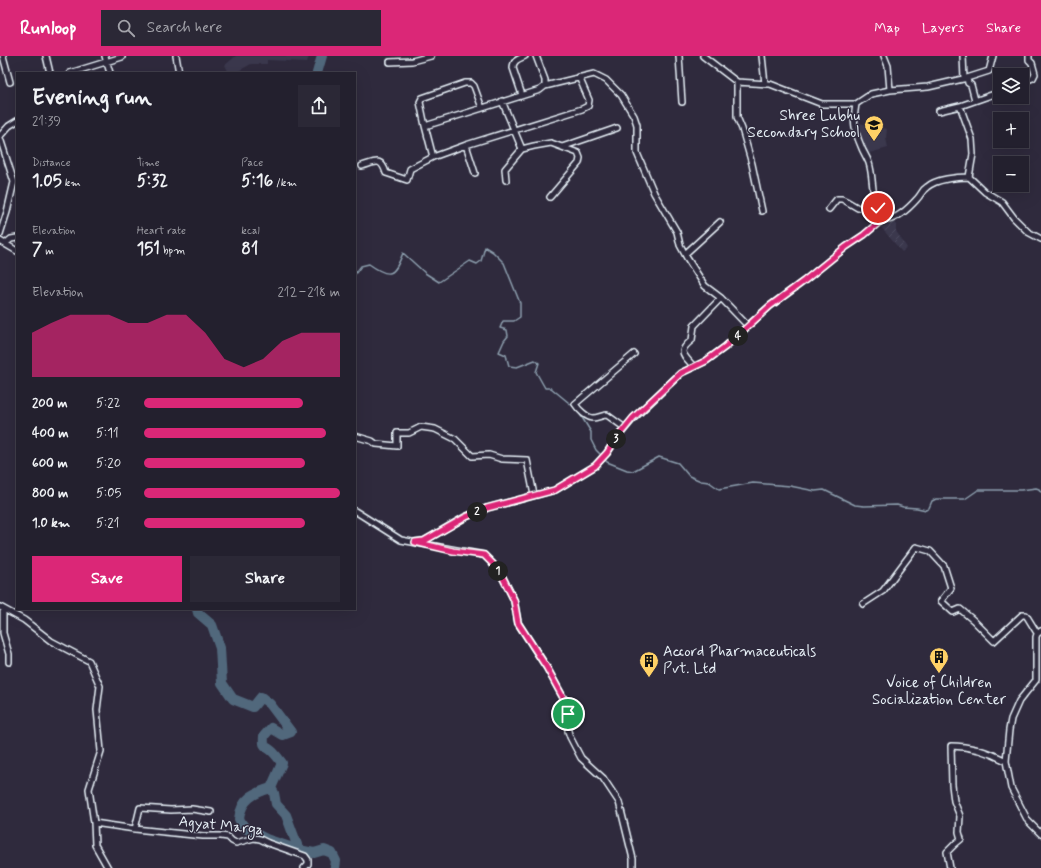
<!DOCTYPE html>
<meta charset="utf-8">
<style>
:root{--surface:#23202e;--page:#2b2836;--text:#f1f3f6;--muted:#a3a3aa;--line:#403e4a;--accent:#db2777}
body{margin:0;font-family:Mynerve,sans-serif;background:var(--page);color:var(--text);height:100vh;display:flex;flex-direction:column;font-size:15px;white-space:nowrap}
*{box-sizing:border-box;margin:0}
p{font-size:13px;color:var(--muted)}
.icon{flex:none;width:22px;height:22px;fill:none;stroke:currentColor;stroke-width:2;stroke-linecap:round;stroke-linejoin:round}
.map{position:relative;flex:1;overflow:hidden}
.side{position:absolute;left:16px;top:16px;width:340px;height:538px;display:flex;flex-direction:column;background:var(--surface);border-radius:0px;box-shadow:0 4px 16px #0002,0 0 0 1px var(--line)}
.side>*{flex:none}
.tools{position:absolute;left:993px;top:12px;display:grid;gap:8px}
.tools a{display:grid;place-items:center;width:36px;height:36px;border-radius:0px;background:var(--surface);box-shadow:0 4px 16px #0002,0 0 0 1px var(--line);font-size:20px}
.pin{position:absolute;display:grid;place-items:center;width:34px;height:34px;color:#fff;margin:-17px;border:2px solid #fff;border-radius:50%;box-shadow:0 1px 4px #0007}
.km{position:absolute;width:20px;height:20px;margin:-10px;border-radius:50%;background:#222;color:#fff;font-size:11px;line-height:20px;text-align:center}
.round{display:grid;place-items:center;flex:none;width:42px;height:42px;border-radius:0px;background:var(--page)}
.headline{display:flex;align-items:center;justify-content:space-between;height:68px;padding:0 16px}
h1{font-size:22px;font-weight:800;line-height:30px}
.figures{display:grid;grid-template-columns:repeat(3,1fr);gap:6px;height:68px;padding:4px 16px}
.figures div{display:grid;align-content:center}
.figures b{font-size:17px;font-weight:800}
.figures small{font-size:11px;font-weight:400}
.figures p{font-size:11px}
.chart{height:112px;padding:8px 16px}
.chart p{display:flex;justify-content:space-between}
.chart svg{width:100%;height:72px;margin-top:4px;fill:var(--accent);opacity:.7}
.action{display:flex;gap:8px;margin-top:auto;padding:8px 16px}
.action a{flex:1;height:46px;border-radius:0px;background:var(--accent);color:#fff;font-size:16px;font-weight:800;line-height:46px;text-align:center}
.action a+a{background:var(--page);color:var(--text)}
ul{padding:0 16px;list-style:none;font-size:13px}
li{display:grid;grid-template-columns:64px 48px 1fr;align-items:center;height:30px}
li i{height:10px;border-radius:5px;background:var(--accent)}
header{display:flex;align-items:center;gap:24px;box-sizing:border-box;height:56px;padding:0 20px;background:var(--accent);color:#fff}
header strong{font-size:19px}
nav{display:flex;gap:22px;margin-inline-start:auto;font-size:14px}
.search{width:280px;height:36px;background:var(--page);display:flex;align-items:center;gap:10px;box-sizing:border-box;padding:0 14px;border-radius:0px;color:var(--muted);font-size:15px}
.map>svg:first-child{display:block}
</style>
<header>
<strong>Runloop</strong>
<div class="search"><svg class="icon" aria-label="search" viewBox="0 0 24 24"><circle cx="10" cy="10" r="6"/><path d="M15 15l6 6"/></svg>Search here</div>
<nav><a>Map</a><a>Layers</a><a>Share</a></nav>
</header>
<div class="map">
<svg width="1041" height="812" viewBox="0 0 1041 812">
<defs>
<pattern id="industrial-furrows" width="10" height="10" patternUnits="userSpaceOnUse"><rect width="10" height="10" fill="#3b384e"/><path d="M-1 1l2-2M0 10L10 0M9 11l2-2" fill="none" stroke="#4e4c60"/></pattern>
</defs>
<rect width="100%" height="100%" fill="#2f2a3d"/>
<filter id="ink" filterUnits="userSpaceOnUse"><feTurbulence type="fractalNoise" baseFrequency=".025" numOctaves="2"/><feDisplacementMap in="SourceGraphic" scale="8" xChannelSelector="R" yChannelSelector="G"/><feConvolveMatrix kernelMatrix="1 2 1 2 8 2 1 2 1" color-interpolation-filters="sRGB"/></filter>
<g filter="url(#ink)">
<!-- built -->
<path fill="#3b384e" d="M236,0h73l-2,6 -40,-2v4h-16l-16,9h-6l-4,-8z
M859,67l28,6 -1,9 2,10 -19,5 -6,-7 -4,-14z"/>
<!-- industrial -->
<path fill="url(#industrial-furrows)" d="M891,163l5,6v6l11,17 -5,4 -22,-26z"/>
<g fill="none" stroke-linecap="round" stroke-linejoin="round">
<!-- stream -->
<path stroke="#8d9fae" stroke-width="1.5" d="M355,218l6,-8 8,-2c21,15 25,12 34,-11l22,20 14,9 31,-21 7,3 4,-3 4,-14 8,5 11,11 16,40v14l-6,4h-11l-3,7 7,2 1,6 -4,5 -5,11 7,3 3,11 8,1 18,-7 4,3 -3,9 9,16h6l23,19
M578,355l13,21v8l5,10 6,6
M604,403l3,3 20,8 6,1 26,-14 19,6 11,13 12,5 8,1 10,7 34,-6 37,3 25,5 9,-1 31,15 9,1 33,-1 6,2 14,1 9,2 3,-2 3,-7 4,-2h29l13,-9h43l15,-2 3,1 2,3"/>
<!-- river -->
<path stroke="#51687c" stroke-width="10" d="M317,17l5,-17
M197,553l1,4 14,12 8,23 2,35 11,16 20,8 8,-10 9,7 21,28 -8,3 -12,-7 -7,8c-1,12 1,9 9,16 3,3 6,7 9,11l-11,25c-17,5 -30,11 -32,31l6,9 21,11 33,11 15,3 10,-3 8,3 4,8 -1,7
M271,732l3,5 2,11 10,11 13,35"/>
<defs>
<path id="minor" d="M3,0l7,26
M46,0l4,17
M105,0l5,17
M176,0l3,17
M679,0l3,46
M703,0l34,26 33,2 52,20h34c-3,17 -2,26 5,42 2,6 6,11 8,17 6,18 0,44 18,57 12,-2 22,-12 30,-21 4,-4 5,-9 10,-12 9,-8 30,-10 42,-10l16,15 17,10 12,16 14,14 13,7
M762,0l3,28
M884,0l4,10 2,24
M963,0l1,23
M390,6l22,-1 19,-5
M70,17l52,-16
M967,22l1,5 3,2 4,15
M737,26v35l5,12 10,35 10,47
M1022,26l11,-4 2,-4 -3,-11 -3,-3v-4
M545,30l49,-12 12,6 15,15 13,21 3,9v28l17,40 23,39 3,13 7,13 18,28 16,12 27,28
M522,39l-9,-27c0,-8 6,-9 12,-12
M502,45l20,48
M856,48l15,-10 19,-4 38,-3 39,-9 22,-7 4,-15
M960,50l12,33 1,15 -4,23
M939,55l21,-5 40,-14
M425,70l-5,-24 2,-4 43,-15h6l3,3 8,22
M0,80l9,-10 8,-5
M0,82l14,44 -7,30 -7,22
M466,89l116,-36 6,-3 1,-6 -10,-23
M562,91l55,-19
M362,110c14,-4 19,-9 24,7l21,7 3,-11 23,-12
M475,117l-9,-28 -33,12 -8,-31 115,-36 5,-4v-6l-9,-24
M506,124l-1,-11 17,-20 12,-3 17,-3 27,10 2,5 -1,5 -29,34
M829,153l8,-10h5l4,2 12,7h20
M0,185l17,10
M5,188l6,-5 6,-1
M685,198l35,-32
M694,311c-11,-13 -17,-15 -2,-27l2,-14 27,-28
M625,372l-18,-13c-5,0 -9,3 -14,3 -6,0 -15,-9 -18,-14l59,-50
M355,380l17,5 4,3 21,2v-13h12l12,-6 14,2 20,10 17,17 17,-1 13,4 25,1 7,35
M355,455l46,29 83,15 8,8 10,13 12,24 4,23 29,45 18,33 3,6v24l2,6 11,21 22,20 16,24 14,57v9
M415,486l9,-1 41,-24 22,-9 68,-18 40,-24 12,-13 9,-14 17,-20 48,-46 25,-12 19,-14 45,-41 34,-25 42,-34 18,-12 20,-17
M863,548l20,-13 33,-44 14,4 14,15 7,22 -10,13 12,11 7,-3 13,11 21,21 28,-26h4l11,18
M0,551l24,13 27,21 38,20 11,25 -3,24 4,41 -12,38 5,34 1,22 13,23
M3,553v24l6,21v8
M1041,575l-4,3 -1,3v43l-17,21 -8,18 -2,11 -3,31 5,27 17,33 13,13
M94,767l41,6 68,7h18l7,1 4,4 4,2 18,-5 6,1 8,4 37,13 3,4v4l-4,4
M135,773l5,-21 31,2 21,-1 19,3
M950,812l-3,-16 8,-8 6,-5 -2,-7 1,-16 -6,-15 -2,-16 -1,-39c20,0 38,6 55,15"/>
</defs>
<!-- minor casing -->
<use href="#minor" stroke="#e8f1f8" stroke-width="8"/>
<!-- minor -->
<use href="#minor" stroke="#2f2a3d" stroke-width="5"/>
</g>
</g>
<g fill="none" stroke-linecap="round" stroke-linejoin="round" filter="url(#ink)">
<defs>
<path id="route" d="M568,658v-7l-3,-6 -18,-33 -29,-45 -4,-23 -12,-24 -10,-13 -8,-8 -31,-4 -38,-9 9,-1 42,-24 21,-9 68,-18 40,-24 12,-13 9,-14 17,-21 48,-45 25,-12 19,-14 45,-41 34,-25 42,-34 18,-12 20,-17 -6,-10"/>
</defs>
<!-- route casing -->
<use href="#route" stroke="#fff" stroke-width="8"/>
<!-- route -->
<use href="#route" stroke="#db2777" stroke-width="5"/>
</g>
<!-- icons -->
<defs>
<symbol id="school-pin" viewBox="-11 -11 22 30"><path d="M0 17L-7.5 6A9.5 9.5 0 1 1 7.5 6Z" fill="#ffd166" stroke="#2f2a3d"/><path d="M0-5L7-2L0 1L-7-2ZM-4 1L0 2.5L4 1V4Q0 6-4 4Z" fill="#111"/></symbol>
<symbol id="building-pin" viewBox="-11 -11 22 30"><path d="M0 17L-7.5 6A9.5 9.5 0 1 1 7.5 6Z" fill="#ffd166" stroke="#2f2a3d"/><path d="M-4-6H4V6H1V3H-1V6H-4ZM-2.5-4.3h1.7v1.8h-1.7ZM.8-4.3h1.7v1.8H.8ZM-2.5-1h1.7V.8h-1.7ZM.8-1h1.7V.8H.8Z" fill="#111"/></symbol>
</defs>
<g fill-rule="evenodd">
<use href="#school-pin" x="863" y="58" width="22" height="30"/>
<use href="#building-pin" x="928" y="590" width="22" height="30"/>
<use href="#building-pin" x="638" y="594" width="22" height="30"/>
</g>
<g text-anchor="middle" dominant-baseline="central" stroke-width="3" stroke-linejoin="round" paint-order="stroke">
<!-- poi labels -->
<g font-size="15" fill="#e8f1f8" stroke="#2f2a3d" text-anchor="end">
<text x="860" y="60">Shree Lubhu<tspan x="860" dy="17">Secondary School</tspan></text>
<text x="663" y="596" text-anchor="start">Accord Pharmaceuticals<tspan x="663" dy="17">Pvt. Ltd</tspan></text>
<text x="939" y="627" text-anchor="middle">Voice of Children<tspan x="939" dy="17">Socialization Center</tspan></text>
</g>
<!-- street labels -->
<g font-size="15" fill="#e8f1f8" stroke="#2f2a3d">
<text transform="translate(221 770) rotate(6)">Agyat Marga</text>
</g>
</g>
</svg>
<div class="tools">
<a><svg class="icon" aria-label="layers" viewBox="0 0 24 24"><path d="M12 4l9 5-9 5-9-5zM3 14l9 5 9-5"/></svg></a>
<a>+</a>
<a>−</a>
</div>
<div class="pin" style="left:568px;top:658px;background:#1e9e55"><svg class="icon" aria-label="arrive" viewBox="0 0 24 24"><path d="M6 21V4h12l-3 4 3 4H6"/></svg></div>
<div class="pin" style="left:878px;top:152px;background:#d93025"><svg class="icon" aria-label="check" viewBox="0 0 24 24"><path d="M5 12l5 5 9-10"/></svg></div>
<b class="km" style="left:498px;top:515px">1</b>
<b class="km" style="left:477px;top:456px">2</b>
<b class="km" style="left:616px;top:383px">3</b>
<b class="km" style="left:738px;top:280px">4</b>
<section class="side">
<div class="headline"><div><h1>Evening run</h1><p>21:39</p></div><a class="round"><svg class="icon" aria-label="share" viewBox="0 0 24 24"><path d="M12 15V3M7 8l5-5 5 5M5 13v7h14v-7"/></svg></a></div>
<div class="figures">
<div><p>Distance</p><b>1.05<small> km</small></b></div>
<div><p>Time</p><b>5:32</b></div>
<div><p>Pace</p><b>5:16<small> /km</small></b></div>
</div>
<div class="figures">
<div><p>Elevation</p><b>7<small> m</small></b></div>
<div><p>Heart rate</p><b>151<small> bpm</small></b></div>
<div><p>kcal</p><b>81</b></div>
</div>
<div class="chart"><p><span>Elevation</span>212–218 m</p>
<svg viewBox="0 0 160 44" preserveAspectRatio="none"><path d="M0 44V17L10 11L20 6L30 6L40 6L50 11L60 11L70 6L80 6L90 17L100 33L110 38L120 33L130 22L140 17L150 17L160 17V44z"/></svg>
</div>
<ul>
<li><b>200 m</b>5:22<i style="width:81%"></i></li>
<li><b>400 m</b>5:11<i style="width:93%"></i></li>
<li><b>600 m</b>5:20<i style="width:82%"></i></li>
<li><b>800 m</b>5:05<i style="width:100%"></i></li>
<li><b>1.0 km</b>5:21<i style="width:82%"></i></li>
</ul>
<div class="action"><a>Save</a><a>Share</a></div>
</section>
</div>
